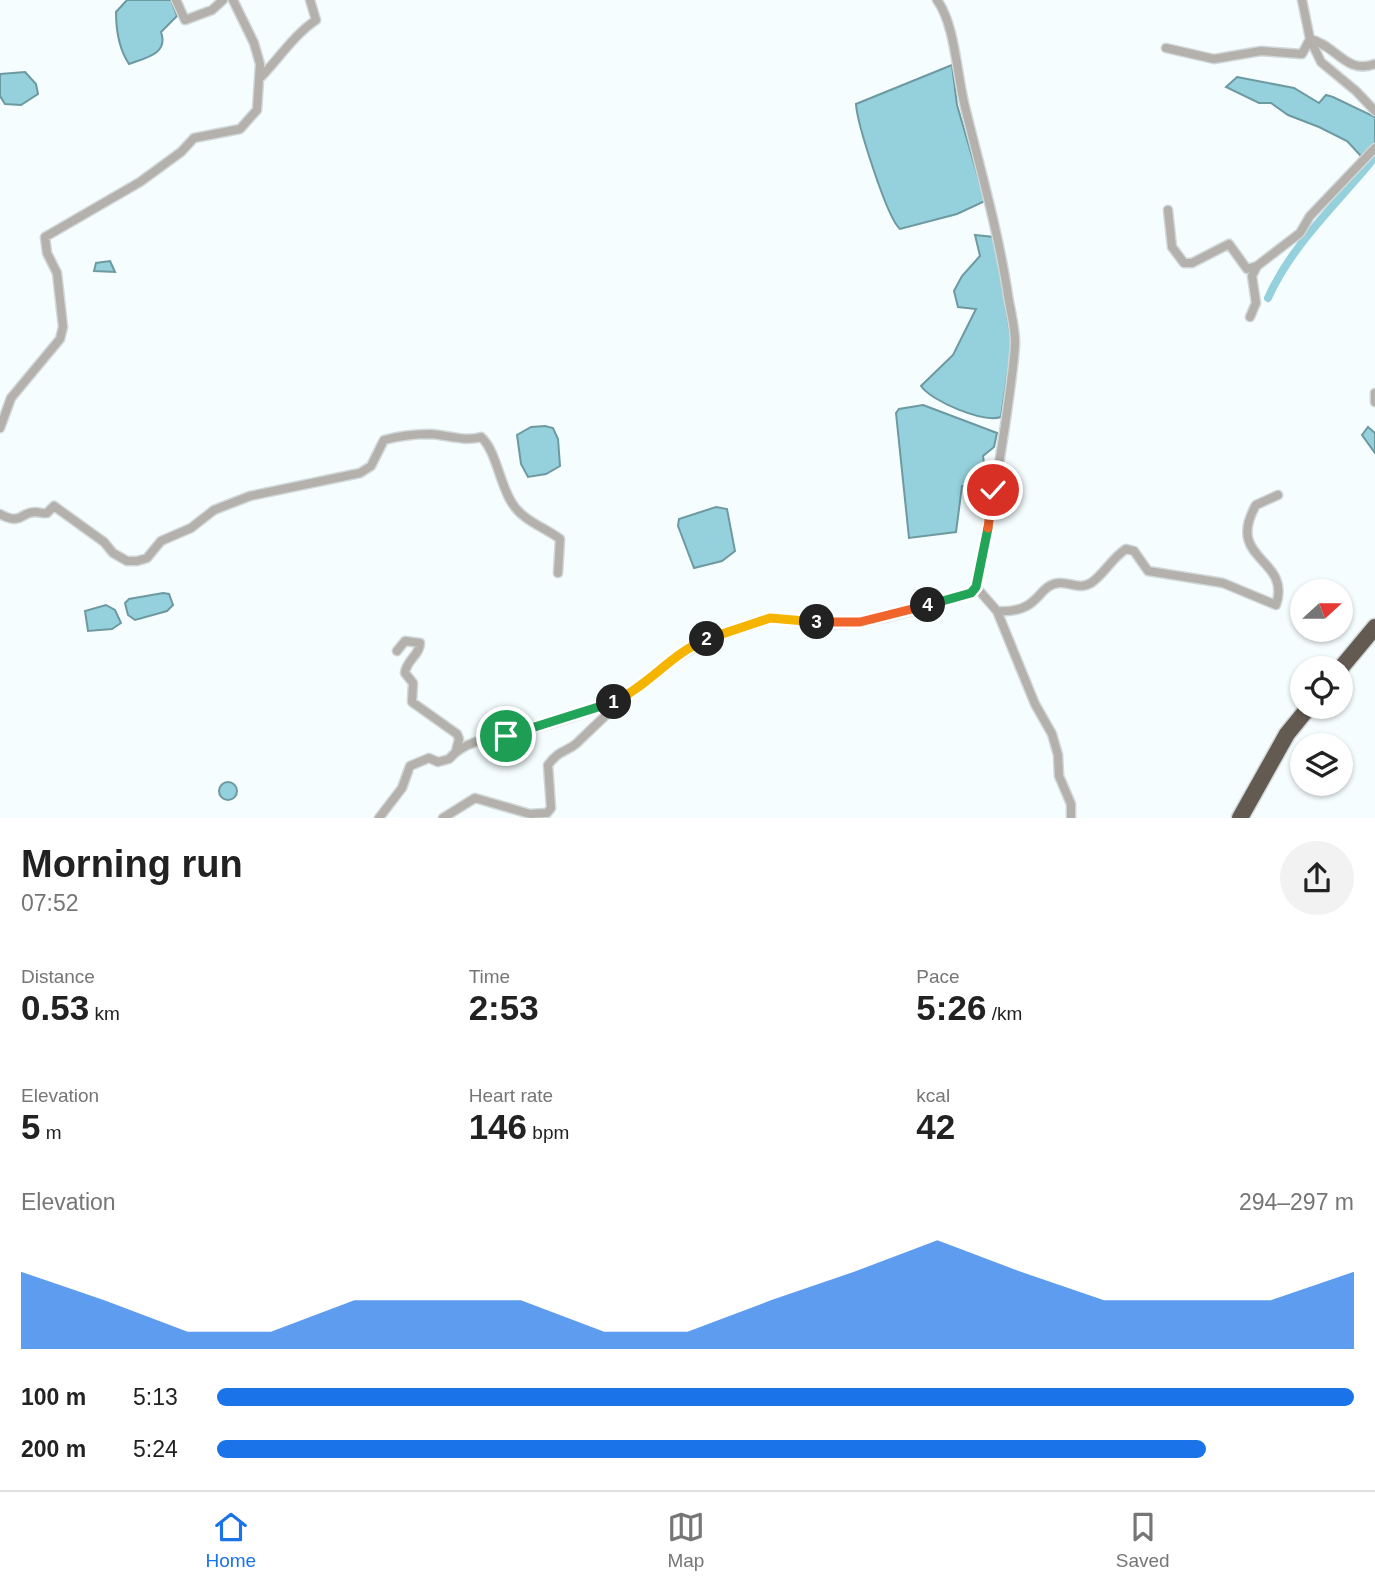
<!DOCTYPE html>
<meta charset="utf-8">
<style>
:root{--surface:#fff;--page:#f2f2f2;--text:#222;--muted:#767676;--line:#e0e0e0;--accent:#1a73e8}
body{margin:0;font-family:Helvetica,sans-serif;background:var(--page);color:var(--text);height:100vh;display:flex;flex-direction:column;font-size:26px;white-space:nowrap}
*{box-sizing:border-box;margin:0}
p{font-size:23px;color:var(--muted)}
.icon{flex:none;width:38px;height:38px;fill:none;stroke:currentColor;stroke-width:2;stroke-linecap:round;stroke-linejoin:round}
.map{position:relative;height:818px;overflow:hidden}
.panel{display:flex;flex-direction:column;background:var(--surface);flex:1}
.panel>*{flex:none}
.needle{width:46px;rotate:69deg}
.tools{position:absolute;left:1290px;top:579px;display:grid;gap:14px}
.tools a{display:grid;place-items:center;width:63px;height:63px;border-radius:50%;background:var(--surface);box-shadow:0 2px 5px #0004;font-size:35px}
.pin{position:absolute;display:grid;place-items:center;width:60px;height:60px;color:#fff;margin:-30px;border:4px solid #fff;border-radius:50%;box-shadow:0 2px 7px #0007}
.km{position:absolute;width:35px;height:35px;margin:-18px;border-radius:50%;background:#222;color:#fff;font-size:19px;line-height:35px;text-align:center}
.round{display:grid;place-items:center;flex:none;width:74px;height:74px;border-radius:37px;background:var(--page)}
.head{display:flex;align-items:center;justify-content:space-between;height:119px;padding:0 21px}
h1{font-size:38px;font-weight:600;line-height:52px}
.figures{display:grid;grid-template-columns:repeat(3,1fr);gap:10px;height:119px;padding:7px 21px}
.figures div{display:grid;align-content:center}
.figures b{font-size:35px;font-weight:600}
.figures small{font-size:19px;font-weight:400}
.figures p{font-size:19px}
.chart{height:196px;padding:14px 21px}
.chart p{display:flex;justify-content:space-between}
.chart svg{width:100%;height:126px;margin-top:7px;fill:var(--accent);opacity:.7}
ul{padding:0 21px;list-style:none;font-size:23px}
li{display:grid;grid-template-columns:112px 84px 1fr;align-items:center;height:52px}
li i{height:18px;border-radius:9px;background:var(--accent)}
.tabs{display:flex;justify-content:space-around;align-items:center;height:98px;border-top:2px solid var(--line);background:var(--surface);font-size:19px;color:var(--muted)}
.tabs a{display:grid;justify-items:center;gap:4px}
.tabs .active{color:var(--accent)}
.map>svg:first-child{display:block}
</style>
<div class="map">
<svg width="1375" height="818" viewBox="0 0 1375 818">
<rect width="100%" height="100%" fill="#f6fdfe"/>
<!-- water -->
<path fill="#95d1dc" stroke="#6d99a1" stroke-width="2" d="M127,0h44l6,16 -16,16c8,22 -16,26 -32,32 -10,-15 -13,-34 -13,-52z
M952,65l5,40 28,96 -28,13 -57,15c-13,-11 -43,-106 -44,-125z
M25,72l11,12 2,10 -17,11 -16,-1 -5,-8v-22z
M1237,77l57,11 25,15 7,-8 7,2 42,20v26l-14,13 -14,-15 -28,-14 -31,-12 -17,-12h-12l-33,-16z
M975,235l19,2 18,108 -11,72c-18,6 -70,-16 -80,-31l32,-31 23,-46 -18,-2 -4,-16 8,-15 18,-20z
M110,261l5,11 -21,-1 2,-8z
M923,405l74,28 -3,14 -11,9 2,15 4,5 -1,11 -26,-1 -6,46 -47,6 -13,-125 3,-4z
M545,426l8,2 5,11 2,27 -14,8 -18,3 -7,-13 -4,-29 14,-8z
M1368,427l7,6v20l-13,-18z
M716,507l11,2 8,42 -13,10 -28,7 -16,-42 1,-7z
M163,593l6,1 4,11 -6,6 -32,9 -7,-5 -3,-12 4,-4z
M106,605l9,5 6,13 -9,6 -24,2 -3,-20z
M219 791a9 9 0 1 1 18 0a9 9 0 1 1-18 0Z"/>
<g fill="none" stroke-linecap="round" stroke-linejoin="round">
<!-- canal -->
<path stroke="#95d1dc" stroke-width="8" d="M1268,298c24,-54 70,-95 107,-141"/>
<defs>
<path id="street" d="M176,0l9,20 27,-10 11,-10
M1302,0l8,39 11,23 35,29 19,20
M1166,48l48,11 47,-8 41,3 8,-15c26,6 36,36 65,25
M261,77c19,-20 33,-42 55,-57l-6,-20
M1168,210l4,37 12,16h8l37,-19 18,25 10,-3
M1250,317l6,-14 -4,-27 5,-10 43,-33 10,-17 65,-68
M1375,393v9
M0,428l11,-30 49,-59 3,-12 -6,-54 -10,-20 -2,-16 95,-55 41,-30 13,-14 46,-9 17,-19 3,-46 -6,-21 -21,-43
M0,514c22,12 20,-2 35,-2 4,0 8,2 12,1l7,-7 50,36 9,11 14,8h10l10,-3 14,-17 30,-13 23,-18 36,-14 110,-23 11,-7 13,-26c15,-4 30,-6 46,-6 18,1 34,8 51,3 15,13 19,48 31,66 11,18 32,24 48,36l-2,34
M976,587l21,24 38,93 17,30 6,21 1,21 12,28v14
M997,611c44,3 39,-26 62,-28 11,-1 20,7 32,0 13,-9 21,-25 35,-34l8,2 14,20 75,12 53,22c16,-48 -52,-44 -20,-100l22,-10
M397,651l8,-10 15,2c0,12 -14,17 -15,30l8,10 -1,19 45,32 2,5 -3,12
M379,818l23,-30 8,-22 19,-8 9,4 11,-3c21,-24 53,-20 81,-29 29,-8 57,-17 85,-28
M443,818l32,-20 55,16 17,-1 4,-5 -3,-43c13,-17 18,-12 29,-22 50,-49 96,-93 164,-116 9,-3 21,-9 30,-9 21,-1 43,6 64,6 45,0 93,-19 136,-31 12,-14 44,-222 44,-251 0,-17 -6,-36 -8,-53 -10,-62 -27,-121 -42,-182 -8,-31 -10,-83 -28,-107"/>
<path id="highway" d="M1340,669l35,-42
M1240,818l47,-84 22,-27"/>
</defs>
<!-- street casing -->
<use href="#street" stroke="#d1d8d9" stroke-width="11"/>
<!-- highway casing -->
<use href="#highway" stroke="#d1d8d9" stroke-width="19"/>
<!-- street -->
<use href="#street" stroke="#b4b0ab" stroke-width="8"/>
<!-- highway -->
<use href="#highway" stroke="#635b52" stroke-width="16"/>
</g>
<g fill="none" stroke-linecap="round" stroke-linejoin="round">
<defs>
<path id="split-1" d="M506,736l108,-34"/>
<path id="split-2" d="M614,702c35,-17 58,-49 93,-63"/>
<path id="split-3" d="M707,639l63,-21 47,4"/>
<path id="split-4" d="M817,622h43l68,-17"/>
<path id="split-5" d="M928,605l43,-12 5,-6 12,-59"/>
<path id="split-6" d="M988,528l5,-38"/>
</defs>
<!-- split-1 casing -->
<use href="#split-1" stroke="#fff" stroke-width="14"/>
<!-- split-2 casing -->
<use href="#split-2" stroke="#fff" stroke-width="14"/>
<!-- split-3 casing -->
<use href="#split-3" stroke="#fff" stroke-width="14"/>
<!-- split-4 casing -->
<use href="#split-4" stroke="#fff" stroke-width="14"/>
<!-- split-5 casing -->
<use href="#split-5" stroke="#fff" stroke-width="14"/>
<!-- split-6 casing -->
<use href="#split-6" stroke="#fff" stroke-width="14"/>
<!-- split-1 -->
<use href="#split-1" stroke="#22a559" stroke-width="9"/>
<!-- split-2 -->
<use href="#split-2" stroke="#f5b400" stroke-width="9"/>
<!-- split-3 -->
<use href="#split-3" stroke="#f5b400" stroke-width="9"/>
<!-- split-4 -->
<use href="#split-4" stroke="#f0652b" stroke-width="9"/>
<!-- split-5 -->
<use href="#split-5" stroke="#22a559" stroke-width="9"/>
<!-- split-6 -->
<use href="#split-6" stroke="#f0652b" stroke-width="9"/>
</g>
</svg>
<div class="tools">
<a><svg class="needle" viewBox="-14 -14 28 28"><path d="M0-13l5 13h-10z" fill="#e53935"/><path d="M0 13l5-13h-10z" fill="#767676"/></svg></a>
<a><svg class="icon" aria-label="locate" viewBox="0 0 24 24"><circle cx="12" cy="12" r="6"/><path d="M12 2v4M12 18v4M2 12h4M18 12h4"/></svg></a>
<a><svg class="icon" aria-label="layers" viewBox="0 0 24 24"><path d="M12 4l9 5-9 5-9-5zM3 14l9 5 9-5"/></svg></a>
</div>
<div class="pin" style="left:506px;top:736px;background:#1e9e55"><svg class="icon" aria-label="arrive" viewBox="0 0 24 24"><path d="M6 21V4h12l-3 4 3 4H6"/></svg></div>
<div class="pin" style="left:993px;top:490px;background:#d93025"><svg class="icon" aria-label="check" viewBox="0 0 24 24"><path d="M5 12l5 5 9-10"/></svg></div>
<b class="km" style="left:614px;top:702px">1</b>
<b class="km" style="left:707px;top:639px">2</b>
<b class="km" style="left:817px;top:622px">3</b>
<b class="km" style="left:928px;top:605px">4</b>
</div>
<section class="panel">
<div class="head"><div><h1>Morning run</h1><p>07:52</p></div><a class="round"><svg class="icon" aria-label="share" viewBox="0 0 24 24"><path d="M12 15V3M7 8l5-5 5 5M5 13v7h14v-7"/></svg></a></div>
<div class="figures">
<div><p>Distance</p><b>0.53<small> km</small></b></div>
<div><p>Time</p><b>2:53</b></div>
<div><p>Pace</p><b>5:26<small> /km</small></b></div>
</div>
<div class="figures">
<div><p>Elevation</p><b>5<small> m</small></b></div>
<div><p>Heart rate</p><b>146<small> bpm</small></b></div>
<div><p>kcal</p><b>42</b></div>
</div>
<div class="chart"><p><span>Elevation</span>294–297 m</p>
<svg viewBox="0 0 160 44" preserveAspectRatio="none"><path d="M0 44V17L10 27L20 38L30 38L40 27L50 27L60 27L70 38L80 38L90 27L100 17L110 6L120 17L130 27L140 27L150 27L160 17V44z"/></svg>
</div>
<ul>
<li><b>100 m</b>5:13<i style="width:100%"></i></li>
<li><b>200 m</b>5:24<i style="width:87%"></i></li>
</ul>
</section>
<nav class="tabs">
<a class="active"><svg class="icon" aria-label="home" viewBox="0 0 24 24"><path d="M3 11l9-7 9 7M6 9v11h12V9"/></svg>Home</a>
<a><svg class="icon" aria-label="map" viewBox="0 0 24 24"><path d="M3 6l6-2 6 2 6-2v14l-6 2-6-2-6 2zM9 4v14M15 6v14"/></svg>Map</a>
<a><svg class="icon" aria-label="saved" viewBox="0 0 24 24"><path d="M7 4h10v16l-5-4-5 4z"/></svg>Saved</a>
</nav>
